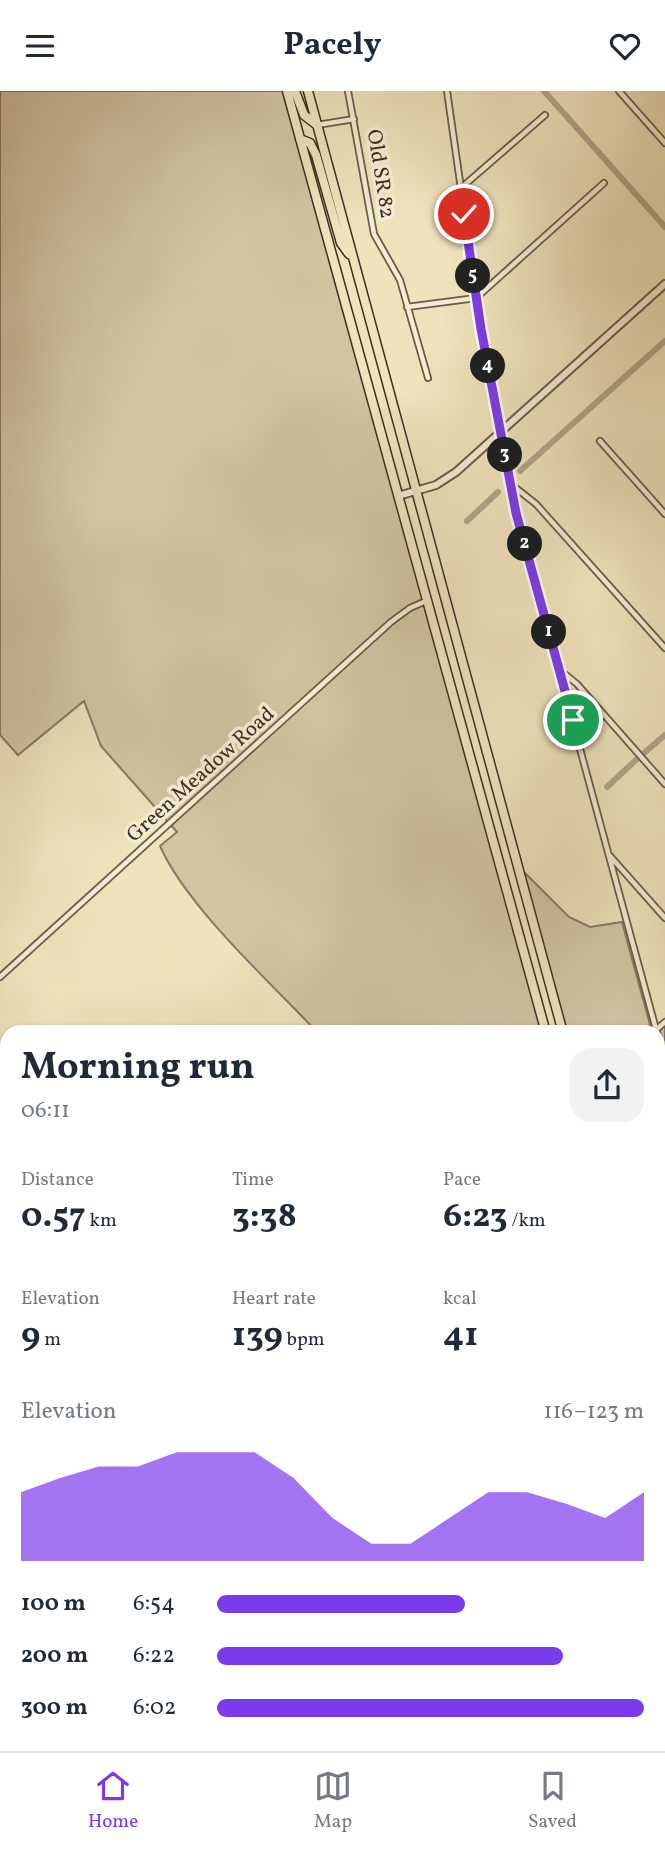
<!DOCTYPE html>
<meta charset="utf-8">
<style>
:root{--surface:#fff;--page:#f2f2f3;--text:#1f2937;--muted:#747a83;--line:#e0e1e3;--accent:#7c3aed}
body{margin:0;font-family:Vollkorn,serif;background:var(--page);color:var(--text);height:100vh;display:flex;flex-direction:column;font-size:26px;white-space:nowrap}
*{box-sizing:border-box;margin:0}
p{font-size:23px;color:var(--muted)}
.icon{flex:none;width:38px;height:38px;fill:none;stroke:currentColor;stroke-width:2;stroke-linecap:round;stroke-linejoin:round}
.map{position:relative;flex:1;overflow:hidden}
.sheet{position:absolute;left:0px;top:934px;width:665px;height:726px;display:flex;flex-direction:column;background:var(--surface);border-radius:21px 21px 0 0;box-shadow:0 2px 5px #0004}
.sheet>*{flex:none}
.pin{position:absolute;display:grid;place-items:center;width:60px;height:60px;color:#fff;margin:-30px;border:4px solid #fff;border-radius:50%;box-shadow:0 2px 7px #0007}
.km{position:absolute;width:35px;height:35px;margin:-18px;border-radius:50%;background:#222;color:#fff;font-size:19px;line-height:35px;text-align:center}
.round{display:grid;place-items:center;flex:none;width:74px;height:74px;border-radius:21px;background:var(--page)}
.overview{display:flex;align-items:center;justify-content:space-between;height:119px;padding:0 21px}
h1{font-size:38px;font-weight:700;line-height:52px}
.stats{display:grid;grid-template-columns:repeat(3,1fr);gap:10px;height:119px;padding:7px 21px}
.stats div{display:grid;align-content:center}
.stats b{font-size:35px;font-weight:700}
.stats small{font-size:19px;font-weight:400}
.stats p{font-size:19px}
.chart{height:196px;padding:14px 21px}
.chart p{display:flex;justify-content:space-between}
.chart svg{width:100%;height:126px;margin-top:7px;fill:var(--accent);opacity:.7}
ul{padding:0 21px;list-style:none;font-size:23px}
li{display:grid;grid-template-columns:112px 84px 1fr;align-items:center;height:52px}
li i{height:18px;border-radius:9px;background:var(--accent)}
header{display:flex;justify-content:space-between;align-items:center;height:91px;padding:0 21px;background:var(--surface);font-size:32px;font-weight:700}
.tab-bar{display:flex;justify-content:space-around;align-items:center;height:98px;border-top:2px solid var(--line);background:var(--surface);font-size:19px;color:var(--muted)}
.tab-bar a{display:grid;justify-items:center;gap:4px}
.tab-bar .selected{color:var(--accent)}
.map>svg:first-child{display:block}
</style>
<header><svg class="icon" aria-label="menu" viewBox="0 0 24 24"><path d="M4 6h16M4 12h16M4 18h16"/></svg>Pacely<svg class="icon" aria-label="heart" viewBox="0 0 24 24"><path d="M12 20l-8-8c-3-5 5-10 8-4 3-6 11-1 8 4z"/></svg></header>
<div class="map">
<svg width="665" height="1660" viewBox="0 0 665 1660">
<rect width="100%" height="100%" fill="#efe3bb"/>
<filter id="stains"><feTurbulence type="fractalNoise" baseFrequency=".00286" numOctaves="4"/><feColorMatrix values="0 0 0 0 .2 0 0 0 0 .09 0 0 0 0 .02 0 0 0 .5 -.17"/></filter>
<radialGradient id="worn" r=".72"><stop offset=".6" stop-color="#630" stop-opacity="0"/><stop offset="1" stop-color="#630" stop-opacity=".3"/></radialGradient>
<!-- green -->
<path fill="#d1c4a2" stroke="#877964" stroke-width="2" d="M0,0h283l259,941h-225c-47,-50 -130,-125 -157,-186l17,-14 -76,-86 -17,-45 -66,54 -18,-20z
M522,779l47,47 21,10 32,-5 30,110h-85z
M665,932v369l-7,-26v-333h-4z
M7,1204v450h651v-285l7,26v265h-655l-10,-11v-439z"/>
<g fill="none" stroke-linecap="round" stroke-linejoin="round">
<!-- canal -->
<path stroke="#b2a588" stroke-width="6" d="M544,0l121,136
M520,380l145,-130
M467,430l31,-29
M644,662l21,-18
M607,696l30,-28"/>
<defs>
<path id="minor" d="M348,0l26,143 26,46 28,98
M447,0l34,238 35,184 141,520
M619,0l46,52
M317,34l37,-6
M461,97l84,-73
M407,216l69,-9 128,-115
M600,350l65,73
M512,394l24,19 129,144
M560,579l17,14 88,100
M610,765l55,62
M0,886l391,-355 19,-14 16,-7
M657,938l8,-7
M658,944l7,26"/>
<path id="tertiary" d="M398,405l38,-11 20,-13 209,-188"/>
<path id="trunk" d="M287,0l259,942
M295,0l9,24 13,10
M308,0l255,942
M300,48l10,4 6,12 25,88 8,11
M658,1288l7,26
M658,1356l7,26"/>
</defs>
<!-- minor casing -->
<use href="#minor" stroke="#6a5b4a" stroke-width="8"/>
<!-- tertiary casing -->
<use href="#tertiary" stroke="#6a5b4a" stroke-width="10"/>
<!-- trunk casing -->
<use href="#trunk" stroke="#3d2e25" stroke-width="11"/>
<!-- minor -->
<use href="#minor" stroke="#f5edd3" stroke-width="4.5"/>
<!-- tertiary -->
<use href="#tertiary" stroke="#f5edd3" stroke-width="6"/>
<!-- trunk -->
<use href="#trunk" stroke="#efe3bb" stroke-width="8"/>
</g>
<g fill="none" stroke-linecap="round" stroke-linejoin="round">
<defs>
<path id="route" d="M464,123l17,115 35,184 57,207"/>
</defs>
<!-- route casing -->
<use href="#route" stroke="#fff" stroke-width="14"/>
<!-- route -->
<use href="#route" stroke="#7c3aed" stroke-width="9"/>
</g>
<g text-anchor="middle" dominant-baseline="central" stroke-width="7" stroke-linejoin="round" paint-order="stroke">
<!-- street labels -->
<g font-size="21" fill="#3d2e25" stroke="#f5edd3">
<text transform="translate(380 83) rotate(81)">Old SR 82</text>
<text transform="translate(201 684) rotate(-42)">Green Meadow Road</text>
</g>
</g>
<rect width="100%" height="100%" filter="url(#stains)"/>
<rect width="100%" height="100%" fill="url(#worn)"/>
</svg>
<div class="pin" style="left:573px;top:629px;background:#1e9e55"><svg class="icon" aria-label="arrive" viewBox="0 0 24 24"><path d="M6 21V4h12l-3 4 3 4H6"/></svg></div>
<div class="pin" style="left:464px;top:123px;background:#d93025"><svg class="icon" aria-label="check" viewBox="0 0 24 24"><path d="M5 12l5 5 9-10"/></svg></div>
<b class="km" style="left:549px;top:541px">1</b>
<b class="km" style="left:525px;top:453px">2</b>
<b class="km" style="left:505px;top:364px">3</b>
<b class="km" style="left:488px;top:275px">4</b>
<b class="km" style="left:473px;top:185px">5</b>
<section class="sheet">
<div class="overview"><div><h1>Morning run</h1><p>06:11</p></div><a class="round"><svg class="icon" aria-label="share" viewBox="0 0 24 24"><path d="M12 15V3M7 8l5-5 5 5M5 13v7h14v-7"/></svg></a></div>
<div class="stats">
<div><p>Distance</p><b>0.57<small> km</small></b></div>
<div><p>Time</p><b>3:38</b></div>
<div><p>Pace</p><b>6:23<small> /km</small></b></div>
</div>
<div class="stats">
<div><p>Elevation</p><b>9<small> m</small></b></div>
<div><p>Heart rate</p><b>139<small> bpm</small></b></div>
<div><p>kcal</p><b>41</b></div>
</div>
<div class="chart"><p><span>Elevation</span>116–123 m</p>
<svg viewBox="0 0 160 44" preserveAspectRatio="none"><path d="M0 44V20L10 15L20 11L30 11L40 6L50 6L60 6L70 15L80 29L90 38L100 38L110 29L120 20L130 20L140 24L150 29L160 20V44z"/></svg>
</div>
<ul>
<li><b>100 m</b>6:54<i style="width:58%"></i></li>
<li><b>200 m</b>6:22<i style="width:81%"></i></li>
<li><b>300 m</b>6:02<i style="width:100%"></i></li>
</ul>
</section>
</div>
<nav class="tab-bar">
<a class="selected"><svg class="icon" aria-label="home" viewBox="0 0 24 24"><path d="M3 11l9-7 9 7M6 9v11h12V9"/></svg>Home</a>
<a><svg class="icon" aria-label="map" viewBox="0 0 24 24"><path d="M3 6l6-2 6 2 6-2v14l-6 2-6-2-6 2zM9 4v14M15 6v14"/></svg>Map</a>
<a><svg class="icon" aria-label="saved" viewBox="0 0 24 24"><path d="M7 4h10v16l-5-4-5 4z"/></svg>Saved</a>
</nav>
